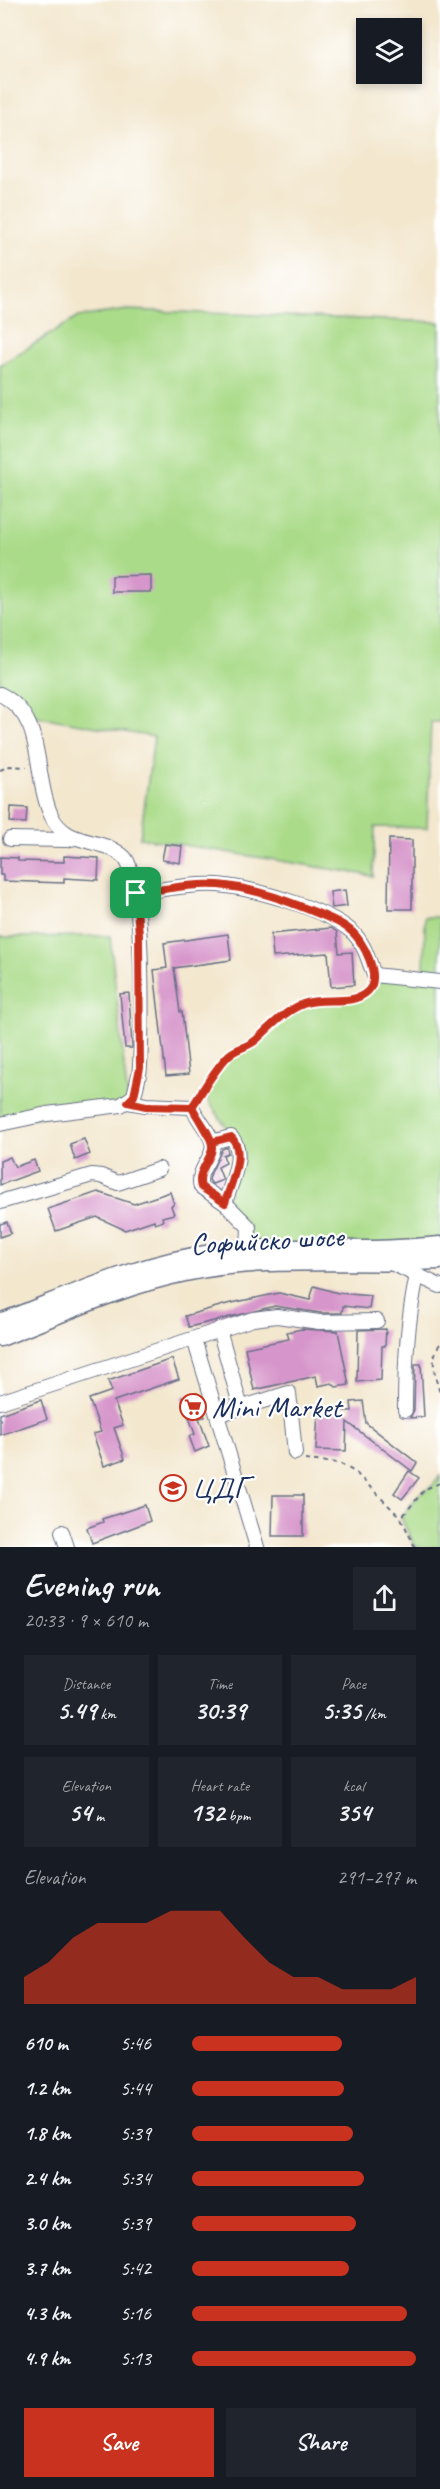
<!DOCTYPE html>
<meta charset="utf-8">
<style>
:root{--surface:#171b24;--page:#20242c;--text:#f1f3f6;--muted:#9ea1a6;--accent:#c8321e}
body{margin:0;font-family:Caveat,sans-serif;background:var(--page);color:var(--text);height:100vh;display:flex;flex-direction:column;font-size:22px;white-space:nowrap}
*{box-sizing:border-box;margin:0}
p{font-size:20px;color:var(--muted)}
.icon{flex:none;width:33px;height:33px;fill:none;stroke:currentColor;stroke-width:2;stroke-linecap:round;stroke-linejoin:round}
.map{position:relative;height:1547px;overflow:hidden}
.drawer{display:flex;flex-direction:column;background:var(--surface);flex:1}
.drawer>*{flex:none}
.controls{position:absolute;left:356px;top:18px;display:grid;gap:12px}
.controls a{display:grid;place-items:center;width:66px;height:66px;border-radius:0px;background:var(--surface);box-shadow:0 3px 9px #0003;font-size:30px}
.pin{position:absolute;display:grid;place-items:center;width:51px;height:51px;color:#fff;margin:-26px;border-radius:12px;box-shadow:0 3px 9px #0006}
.round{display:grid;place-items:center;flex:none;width:63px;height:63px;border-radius:0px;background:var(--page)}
.head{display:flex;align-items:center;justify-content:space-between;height:102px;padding:0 24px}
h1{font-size:33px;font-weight:700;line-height:45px}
.stats{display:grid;grid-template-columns:repeat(3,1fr);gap:9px;height:102px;padding:6px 24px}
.stats div{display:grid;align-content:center;border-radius:0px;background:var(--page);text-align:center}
.stats b{font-size:26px;font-weight:700}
.stats small{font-size:16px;font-weight:400}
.stats p{font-size:16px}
.chart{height:168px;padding:12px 24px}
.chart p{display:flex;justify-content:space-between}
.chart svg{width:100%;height:108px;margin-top:6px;fill:var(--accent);opacity:.7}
.cta{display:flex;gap:12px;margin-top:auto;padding:12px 24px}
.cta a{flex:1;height:69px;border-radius:0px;background:var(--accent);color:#fff;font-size:24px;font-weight:700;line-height:69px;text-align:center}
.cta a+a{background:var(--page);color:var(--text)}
ul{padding:0 24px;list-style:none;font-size:20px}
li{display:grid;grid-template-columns:96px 72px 1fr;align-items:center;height:45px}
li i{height:15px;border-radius:8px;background:var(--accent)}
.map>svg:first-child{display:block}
</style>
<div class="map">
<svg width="440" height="1547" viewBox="0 0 440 1547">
<rect width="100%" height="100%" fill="#fff"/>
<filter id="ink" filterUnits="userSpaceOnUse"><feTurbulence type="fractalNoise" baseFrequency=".0167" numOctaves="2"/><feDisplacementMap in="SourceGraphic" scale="12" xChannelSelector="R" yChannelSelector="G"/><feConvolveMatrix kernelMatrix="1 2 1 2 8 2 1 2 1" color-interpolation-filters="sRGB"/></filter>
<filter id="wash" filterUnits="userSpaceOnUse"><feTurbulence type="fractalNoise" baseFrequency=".008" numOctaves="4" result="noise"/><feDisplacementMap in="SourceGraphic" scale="24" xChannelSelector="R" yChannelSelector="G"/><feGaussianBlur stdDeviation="1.35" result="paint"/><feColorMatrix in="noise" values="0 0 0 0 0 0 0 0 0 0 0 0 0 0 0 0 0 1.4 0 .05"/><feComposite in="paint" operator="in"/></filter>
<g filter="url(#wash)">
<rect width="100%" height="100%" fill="#f3e7ce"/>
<!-- green -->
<path fill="#aadb89" stroke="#628574" stroke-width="1.5" d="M127,310l313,12v400h-9l-4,106 -52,-1 -2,49 -233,-38 14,-101 -130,-23 -24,-20v-329l78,-48z
M425,917h15v329l-192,4 1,-23 -24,-24 11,-62 -34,-49 26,-36 25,-13 34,-29 15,-10 18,-5h33l18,-11 3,-13 50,5z
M110,936l18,166 -128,22v-187z
M440,1476v71h-25l-14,-29 16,-21 16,-12z"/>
<g id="blocks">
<!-- building -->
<path fill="#d796cb" d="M151,575v17h-39v-16z
M11,807l16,1 -1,15 -16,-1z
M389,839l23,1v69h-24z
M165,844l17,2 -2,17 -18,-3z
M64,856l35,2 -1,22 -34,-2v5l-61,-2v-6h-3v-18l18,1v3l46,1z
M345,890l2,16 -15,2 -2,-16z
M331,928l6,4 2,21 13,-1 2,33 -23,2 -3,-34 -55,4 -2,-23z
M228,934l3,26 -57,8 6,44h2l7,62 -23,2 -12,-106 13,-2 -3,-25z
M129,993l3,55h-7l-5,-54z
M84,1139l6,15 -15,6 -5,-16z
M227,1147l1,6 -5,2 3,8 -8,4 5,13 -11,4 -3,-4 2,-7 11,-24z
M10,1157l5,10 19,-7 4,11 -38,14v-24z
M98,1192l36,12 36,-12 4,12 -3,2 3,8 -12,3 1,4 -8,3 -1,-4 -29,10 -28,-13 -41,14 -8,-22z
M7,1222l4,11 -11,4v-13z
M314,1286l24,7 33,3 -2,13 -26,-3 -1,7h-22l-45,-7 -86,21 -4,-11 42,-12 52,-11 31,7z
M302,1329l36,2 11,54 -13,2 -4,-4 -14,3 -2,-10 -62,14 -9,-42 44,-9 -2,-7z
M386,1329l-1,17h-3l-1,34 -24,2 1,-52z
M172,1359l7,20 -65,22 9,24 -9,3 11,31 -21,7 -11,-32 8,-2 -12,-33 23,-8 -4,-10z
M415,1364h6l3,53 -14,1 4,-8z
M197,1393l8,24 -6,1 10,28 -14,6 -6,-16 6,-2 -13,-37z
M41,1400l6,19 -47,16v-21z
M363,1401l3,22 51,40 -5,8 -65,-49 -1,29 -30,-1 2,-40 34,1 -1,-9z
M409,1471l10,7 -17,21 -8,-6z
M273,1495h30v41h-31z
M145,1505l5,16 -58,22 -5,-15 16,-6 -1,-3z"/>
</g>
</g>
<g filter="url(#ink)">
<use href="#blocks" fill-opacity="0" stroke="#676f85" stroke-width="1.5"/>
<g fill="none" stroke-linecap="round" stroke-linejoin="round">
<defs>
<path id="minor" d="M0,694c47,24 32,79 51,121 15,33 51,21 73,42 21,21 18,174 16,208 0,11 -4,21 -6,31l-13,9 -74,9 -47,10
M10,839l56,1 9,-2
M136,893c26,-3 55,-10 82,-8 34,3 107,23 133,46 13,11 17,28 23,44l66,7
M128,1102l18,3 46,2c5,11 16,23 20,34 5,16 -17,28 -11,46l24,16 24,24 -1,23
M212,1142l19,-5c16,15 -1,48 -6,66
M0,1202l92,-27 9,1 17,7 41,-14
M391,1263l49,23
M219,1329l22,79
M194,1339l63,208
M0,1402l253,-83 24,-3 42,6 58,-1
M405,1410c0,-49 2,-87 12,-135
M217,1415l72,-22 6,60
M62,1532l5,15"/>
<path id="major" d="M0,1323c69,-26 139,-59 212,-69 51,-7 104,-5 155,-4 24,0 49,-2 73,-4
M0,1337c60,-23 122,-52 185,-65 82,-18 172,-7 255,-12"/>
</defs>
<!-- minor casing -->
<use href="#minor" stroke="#676f85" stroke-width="16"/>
<!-- major casing -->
<use href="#major" stroke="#676f85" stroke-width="21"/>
<!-- path -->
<path stroke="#676f85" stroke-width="2" stroke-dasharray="4.5 4.5" stroke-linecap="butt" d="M0,770l10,-4 17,1
M198,1097c10,-13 18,-29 30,-41 7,-7 16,-8 24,-13 18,-9 30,-30 50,-39 23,-10 52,4 69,-17
M440,1344c-11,15 -5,33 0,49
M305,1460l34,3 16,9 46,46
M415,1547l-14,-29 24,-29 15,-6"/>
<!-- minor -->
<use href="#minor" stroke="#fff" stroke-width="14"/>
<!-- major -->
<use href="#major" stroke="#fff" stroke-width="18"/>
</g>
</g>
<g fill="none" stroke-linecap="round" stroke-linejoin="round" filter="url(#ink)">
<defs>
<path id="route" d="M136,893l3,42 1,133 -6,28 -6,6 18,4 46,1c5,11 16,23 19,34 6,16 -16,28 -10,46l24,16c5,-18 22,-51 6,-66l-19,5 -20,-35c11,-16 22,-38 37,-52 8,-7 19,-8 27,-15 14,-13 29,-29 47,-36 21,-8 49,3 65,-13 14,-14 -5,-51 -18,-61 -8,-7 -18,-11 -28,-15 -34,-14 -67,-27 -104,-30 -27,-2 -56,5 -82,8"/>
</defs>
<!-- route casing -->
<use href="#route" stroke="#fff" stroke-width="12"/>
<!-- route -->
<use href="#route" stroke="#c8321e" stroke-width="8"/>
</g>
<!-- icons -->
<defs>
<symbol id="supermarket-ring" viewBox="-11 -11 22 22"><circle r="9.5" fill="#fff" stroke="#c8321e" stroke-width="1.5"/><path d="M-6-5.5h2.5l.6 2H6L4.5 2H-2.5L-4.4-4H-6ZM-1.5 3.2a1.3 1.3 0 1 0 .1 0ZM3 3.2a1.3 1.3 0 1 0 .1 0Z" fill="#c8321e"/></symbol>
<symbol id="school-ring" viewBox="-11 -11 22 22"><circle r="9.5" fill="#fff" stroke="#c8321e" stroke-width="1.5"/><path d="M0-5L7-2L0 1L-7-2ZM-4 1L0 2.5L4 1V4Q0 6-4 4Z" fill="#c8321e"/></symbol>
</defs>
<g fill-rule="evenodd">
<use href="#supermarket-ring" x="178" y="1392" width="30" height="30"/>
<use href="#school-ring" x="158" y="1473" width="30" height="30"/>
</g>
<g text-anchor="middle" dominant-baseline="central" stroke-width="4.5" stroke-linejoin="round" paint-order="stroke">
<!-- street labels -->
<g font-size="30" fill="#1b2f5e" stroke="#fff">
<text transform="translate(267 1240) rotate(-3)">Софийско шосе</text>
</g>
<!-- poi labels -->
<g font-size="30" fill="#1b2f5e" stroke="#fff" text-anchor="start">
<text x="212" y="1407">Mini Market</text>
<text x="192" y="1488">ЦДГ</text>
</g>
</g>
</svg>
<div class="controls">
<a><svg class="icon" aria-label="layers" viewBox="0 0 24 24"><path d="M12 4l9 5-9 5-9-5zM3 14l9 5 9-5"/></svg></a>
</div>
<div class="pin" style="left:136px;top:893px;background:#1e9e55"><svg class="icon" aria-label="arrive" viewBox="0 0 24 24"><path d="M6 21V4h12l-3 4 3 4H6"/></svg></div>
</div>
<section class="drawer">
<div class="head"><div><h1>Evening run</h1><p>20:33 · 9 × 610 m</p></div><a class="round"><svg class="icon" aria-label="share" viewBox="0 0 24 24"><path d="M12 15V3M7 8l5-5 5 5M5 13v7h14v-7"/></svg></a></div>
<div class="stats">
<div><p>Distance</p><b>5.49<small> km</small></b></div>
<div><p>Time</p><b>30:39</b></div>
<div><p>Pace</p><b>5:35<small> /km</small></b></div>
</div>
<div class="stats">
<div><p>Elevation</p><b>54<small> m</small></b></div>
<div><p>Heart rate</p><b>132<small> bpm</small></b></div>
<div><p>kcal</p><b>354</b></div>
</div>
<div class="chart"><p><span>Elevation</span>291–297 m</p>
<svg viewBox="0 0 160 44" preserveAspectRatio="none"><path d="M0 44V33L10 27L20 17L30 11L40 11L50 11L60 6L70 6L80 6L90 17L100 27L110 33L120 33L130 38L140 38L150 38L160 33V44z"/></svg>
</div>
<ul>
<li><b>610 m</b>5:46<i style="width:67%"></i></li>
<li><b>1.2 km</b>5:44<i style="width:68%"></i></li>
<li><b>1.8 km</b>5:39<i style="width:72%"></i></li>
<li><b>2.4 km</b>5:34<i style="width:77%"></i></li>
<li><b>3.0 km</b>5:39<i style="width:73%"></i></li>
<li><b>3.7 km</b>5:42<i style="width:70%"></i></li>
<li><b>4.3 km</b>5:16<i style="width:96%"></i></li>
<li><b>4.9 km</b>5:13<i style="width:100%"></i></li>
</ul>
<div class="cta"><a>Save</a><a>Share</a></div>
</section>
